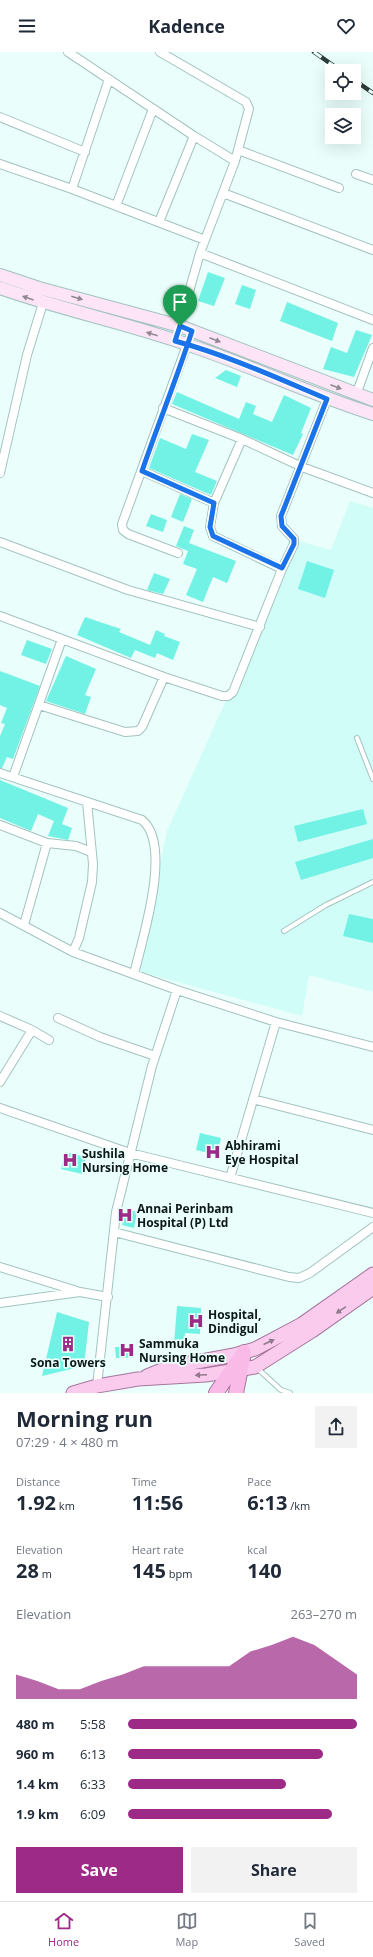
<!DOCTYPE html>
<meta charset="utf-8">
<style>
:root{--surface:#fff;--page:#f2f2f3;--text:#1f2937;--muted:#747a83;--line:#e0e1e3;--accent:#9c2a86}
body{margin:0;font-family:"Open Sans",sans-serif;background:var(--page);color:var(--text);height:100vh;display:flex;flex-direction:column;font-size:15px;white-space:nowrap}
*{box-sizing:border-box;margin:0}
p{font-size:13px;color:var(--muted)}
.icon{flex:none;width:22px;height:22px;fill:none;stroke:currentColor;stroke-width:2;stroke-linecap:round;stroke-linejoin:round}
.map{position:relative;height:1341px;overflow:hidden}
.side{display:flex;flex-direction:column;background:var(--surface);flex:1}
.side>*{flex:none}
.buttons{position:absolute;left:325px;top:12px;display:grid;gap:8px}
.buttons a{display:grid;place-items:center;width:36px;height:36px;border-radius:0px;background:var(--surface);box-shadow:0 4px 16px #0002;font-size:20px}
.pin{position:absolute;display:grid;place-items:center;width:34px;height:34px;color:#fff;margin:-41px -17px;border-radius:50% 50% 50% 0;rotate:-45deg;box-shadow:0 0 4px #0007}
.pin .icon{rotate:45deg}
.round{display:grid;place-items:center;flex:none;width:42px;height:42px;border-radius:0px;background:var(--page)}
.headline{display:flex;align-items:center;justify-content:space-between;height:68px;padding:0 16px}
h1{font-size:22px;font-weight:700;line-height:30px}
.metrics{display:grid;grid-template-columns:repeat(3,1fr);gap:6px;height:68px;padding:4px 16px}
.metrics div{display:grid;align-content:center}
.metrics b{font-size:20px;font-weight:700}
.metrics small{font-size:11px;font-weight:400}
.metrics p{font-size:11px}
.chart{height:112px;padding:8px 16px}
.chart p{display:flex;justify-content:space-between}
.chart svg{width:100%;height:72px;margin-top:4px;fill:var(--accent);opacity:.7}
.cta{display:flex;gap:8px;margin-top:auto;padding:8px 16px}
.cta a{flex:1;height:46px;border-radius:0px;background:var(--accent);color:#fff;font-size:16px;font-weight:700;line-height:46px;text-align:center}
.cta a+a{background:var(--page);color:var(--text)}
ul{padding:0 16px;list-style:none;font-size:13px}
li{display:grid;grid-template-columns:64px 48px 1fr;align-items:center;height:30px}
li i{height:10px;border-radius:5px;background:var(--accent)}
header{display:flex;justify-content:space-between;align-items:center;height:52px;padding:0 16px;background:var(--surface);font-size:18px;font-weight:700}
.tab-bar{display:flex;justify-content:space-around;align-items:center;height:56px;border-top:1px solid var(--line);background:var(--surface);font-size:11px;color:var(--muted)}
.tab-bar a{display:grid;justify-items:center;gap:2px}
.tab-bar .selected{color:var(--accent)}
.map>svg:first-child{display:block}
</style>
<header><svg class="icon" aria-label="menu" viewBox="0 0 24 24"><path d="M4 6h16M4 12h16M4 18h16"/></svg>Kadence<svg class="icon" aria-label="heart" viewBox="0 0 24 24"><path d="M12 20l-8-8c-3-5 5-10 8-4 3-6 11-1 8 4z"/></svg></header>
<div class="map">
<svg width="373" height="1341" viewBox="0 0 373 1341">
<rect width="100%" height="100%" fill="#eafffc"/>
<!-- built -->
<path fill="#d0fdf7" d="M350,449l23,7v484l-64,-17 -7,41 -164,-45 29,-140 131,-290 33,9z"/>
<!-- building -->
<path fill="#71f2e5" d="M208,220l17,6 -11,28 -16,-5z
M242,233l14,5 -6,19 -15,-5z
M287,250l51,21 -6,18 -52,-20z
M356,278l16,5 -18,42 -31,-8 8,-22 16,6z
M226,318l15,6 -4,11 -22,-9z
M177,340l62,27 7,-17 10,4 -3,8 19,8 12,-27 27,13 -10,25 2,1 -10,21 -121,-51z
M192,382l17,6 -14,32 22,9 -6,14 -62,-27 11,-30 26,11z
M180,442l12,5 -9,23 -12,-5z
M151,462l16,6 -4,12 -17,-6z
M184,474l10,4 -5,13 47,18 -9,22 -14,-6 -10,25 -17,-7 11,-26 -14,-5 5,-13 -12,-5z
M307,509l27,9 -9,28 -27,-9z
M154,521l16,6 -7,15 -16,-4z
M85,565l36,12 -2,3 31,13 6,-15 9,4 -1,2 16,6 -7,18 -16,-7 -2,5 -20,-8 -4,8 -54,-23z
M27,588l25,9 -6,15 -25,-9z
M66,604l30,13 -11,26 6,2 -6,17 -39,-13z
M0,619l40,15 -27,73 -6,-2 -5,11h-2v-32l5,-12 -4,-1 6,-15 -7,-3z
M0,728l68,28 -6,16 10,4 -4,12 -20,-4 6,-15 -16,-7 -7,17 -31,-13z
M363,757l4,15 -69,18 -4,-16z
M373,787v19l-72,22 -6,-18z
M349,862l24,5v24l-30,-7z
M200,1081l21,5 -4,17 -21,-5z
M65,1100l21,5 -4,17 -21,-5z
M126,1157l11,3 -3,16 -12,-3z
M177,1254l24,2 -1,26 -15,-1 -1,11h-10z
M57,1260l32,10 -5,44 -42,10z
M115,1295h18l1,11h-18z"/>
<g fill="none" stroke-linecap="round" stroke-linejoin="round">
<defs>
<path id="service" d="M357,686l16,41
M284,879l42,-26 47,-23
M257,1316l24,22 9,3"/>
<path id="minor" d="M68,0l126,84 41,25 -35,92 -25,88
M160,0l86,50 3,7 -14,52
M0,65l85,35
M238,98l101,38
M0,112l72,25 133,51
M356,122l17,6
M72,137l37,-110
M223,141l150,57
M116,154l37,-97
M159,170l35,-86
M200,201l173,67
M356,343l17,-47
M163,356l79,31 60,28 71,26
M242,387l-28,64 -4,24 3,9 69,33
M142,419l72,32
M0,421l27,-118 16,-52
M0,490l128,48 132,37
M178,501l-50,-19 -5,-4 -1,-6 70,-193
M0,564l164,61 58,19h6l5,-4 49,-123 12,-25v-5l-12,-13 -1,-10 46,-117
M39,653l86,27 13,-1 4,-4 22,-50
M0,721l142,47c31,25 0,120 -8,154
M13,725l49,-138
M0,773l47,18 29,3 15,6
M0,861l73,39 104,38 99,32 97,25
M24,873l23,-82
M73,900l6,-14 13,-56 1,-18 -6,-62
M0,964l32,14 17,10
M58,966l42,19 55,19
M0,1030l32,-52
M253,1047l120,31
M0,1056l130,45 243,60
M230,1126l46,-156
M114,1180l175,45 10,1 11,-5 63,-46
M0,1215l77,24
M0,1251l80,-11 28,5
M97,1334l19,-174 36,-146 25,-76"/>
<path id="secondary" d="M0,223l39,13 141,38 193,74
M0,236c62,22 127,35 189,57 62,21 121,49 184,69"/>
<path id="primary" d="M147,1324l22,-9 65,-12 21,-6 47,-25 71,-50
M73,1341l24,-7 41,-7 68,-4 49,-8 57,-36 61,-43"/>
<path id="trunk" d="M216,1341l28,-41
M236,1341l8,-40"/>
</defs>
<!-- service casing -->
<use href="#service" stroke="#a2c3bf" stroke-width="6"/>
<!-- minor casing -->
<use href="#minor" stroke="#a2c3bf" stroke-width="10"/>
<!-- secondary casing -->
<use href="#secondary" stroke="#a2c3bf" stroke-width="14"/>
<!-- primary casing -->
<use href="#primary" stroke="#a5769c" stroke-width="15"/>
<!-- trunk casing -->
<use href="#trunk" stroke="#a5769c" stroke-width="16"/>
<!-- service -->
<use href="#service" stroke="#fff" stroke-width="4"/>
<!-- minor -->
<use href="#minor" stroke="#fff" stroke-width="8"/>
<!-- secondary -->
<use href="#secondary" stroke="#fde5f7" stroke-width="12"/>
<!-- primary -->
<use href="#primary" stroke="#fbcbee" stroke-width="13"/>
<!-- trunk -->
<use href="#trunk" stroke="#fabae8" stroke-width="14"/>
<defs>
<path id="rail" d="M314,0l27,19
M354,28l19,13"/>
</defs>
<!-- rail casing -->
<use href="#rail" stroke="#2d3b3a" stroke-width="4.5"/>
<!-- rail -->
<use href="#rail" stroke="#eafffc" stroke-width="3" stroke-dasharray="9" stroke-linecap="butt"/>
</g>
<!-- one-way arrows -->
<defs><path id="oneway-solid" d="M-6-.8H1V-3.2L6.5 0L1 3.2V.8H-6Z"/></defs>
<g fill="#908992">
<use href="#oneway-solid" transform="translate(28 246) rotate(-161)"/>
<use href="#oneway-solid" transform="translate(77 246) rotate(16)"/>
<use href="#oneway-solid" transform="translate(152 282) rotate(-163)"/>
<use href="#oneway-solid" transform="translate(215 288) rotate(21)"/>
<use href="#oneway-solid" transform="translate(336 335) rotate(21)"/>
</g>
<g fill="#8f7a8d">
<use href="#oneway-solid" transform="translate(341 1258) rotate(145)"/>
<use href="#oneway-solid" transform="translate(269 1290) rotate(-25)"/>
<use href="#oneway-solid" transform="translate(201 1323) rotate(177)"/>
</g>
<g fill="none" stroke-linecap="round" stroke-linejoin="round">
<defs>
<path id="route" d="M180,274l12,5c-15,47 -34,93 -50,140l72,32 -4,24 3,9 69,32 12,-24v-5l-12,-13 -1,-10 46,-117c-50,-21 -100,-44 -152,-58l5,-15"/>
</defs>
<!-- route casing -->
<use href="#route" stroke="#fff" stroke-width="8"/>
<!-- route -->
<use href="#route" stroke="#1a73e8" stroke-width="5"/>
</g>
<!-- icons -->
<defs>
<symbol id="hospital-bare" viewBox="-9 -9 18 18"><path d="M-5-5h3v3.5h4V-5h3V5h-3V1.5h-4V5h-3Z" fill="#9c2a86" stroke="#eafffc" stroke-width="2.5" paint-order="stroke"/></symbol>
<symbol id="building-bare" viewBox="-9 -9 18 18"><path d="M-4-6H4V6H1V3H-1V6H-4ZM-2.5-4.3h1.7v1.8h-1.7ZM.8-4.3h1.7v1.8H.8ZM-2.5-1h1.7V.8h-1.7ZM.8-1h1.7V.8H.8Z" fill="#9c2a86" stroke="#eafffc" stroke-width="2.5" paint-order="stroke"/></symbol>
</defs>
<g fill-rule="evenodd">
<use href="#hospital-bare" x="202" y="1089" width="22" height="22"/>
<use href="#hospital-bare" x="59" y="1097" width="22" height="22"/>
<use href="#hospital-bare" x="114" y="1152" width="22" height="22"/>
<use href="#hospital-bare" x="185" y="1258" width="22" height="22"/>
<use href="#building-bare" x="57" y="1281" width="22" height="22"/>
<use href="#hospital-bare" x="116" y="1287" width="22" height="22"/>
</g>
<g text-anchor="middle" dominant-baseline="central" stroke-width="3.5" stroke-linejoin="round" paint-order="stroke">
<!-- poi labels -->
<g font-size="12" font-weight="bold" fill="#0b1817" stroke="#eafffc" text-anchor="start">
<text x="225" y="1093">Abhirami<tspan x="225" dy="14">Eye Hospital</tspan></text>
<text x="82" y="1101">Sushila<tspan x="82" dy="14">Nursing Home</tspan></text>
<text x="137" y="1156">Annai Perinbam<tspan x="137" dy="14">Hospital (P) Ltd</tspan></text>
<text x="208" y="1262">Hospital,<tspan x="208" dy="14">Dindigul</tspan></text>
<text x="139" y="1291">Sammuka<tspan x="139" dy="14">Nursing Home</tspan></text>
<text x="68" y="1310" text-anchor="middle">Sona Towers</text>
</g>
</g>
</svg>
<div class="buttons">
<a><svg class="icon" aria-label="locate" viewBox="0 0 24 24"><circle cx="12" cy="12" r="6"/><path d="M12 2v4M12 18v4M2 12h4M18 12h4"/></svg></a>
<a><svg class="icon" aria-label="layers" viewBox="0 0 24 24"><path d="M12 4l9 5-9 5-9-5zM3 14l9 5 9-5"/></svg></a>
</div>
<div class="pin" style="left:180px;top:274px;background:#1e9e55"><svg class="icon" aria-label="arrive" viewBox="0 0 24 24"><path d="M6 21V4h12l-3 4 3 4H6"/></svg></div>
</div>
<section class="side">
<div class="headline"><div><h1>Morning run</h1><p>07:29 · 4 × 480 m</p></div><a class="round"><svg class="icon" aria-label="share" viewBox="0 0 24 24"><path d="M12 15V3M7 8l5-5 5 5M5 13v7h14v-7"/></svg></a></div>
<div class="metrics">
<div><p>Distance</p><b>1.92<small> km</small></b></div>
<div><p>Time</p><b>11:56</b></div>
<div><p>Pace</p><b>6:13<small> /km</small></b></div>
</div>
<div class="metrics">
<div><p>Elevation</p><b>28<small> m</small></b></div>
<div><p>Heart rate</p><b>145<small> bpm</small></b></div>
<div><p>kcal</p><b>140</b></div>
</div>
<div class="chart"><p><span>Elevation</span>263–270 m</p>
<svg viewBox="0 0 160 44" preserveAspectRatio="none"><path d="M0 44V29L10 33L20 38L30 38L40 33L50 29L60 24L70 24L80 24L90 24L100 24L110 15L120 11L130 6L140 11L150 20L160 29V44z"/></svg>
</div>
<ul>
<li><b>480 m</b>5:58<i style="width:100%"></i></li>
<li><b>960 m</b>6:13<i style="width:85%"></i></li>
<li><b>1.4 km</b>6:33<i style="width:69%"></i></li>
<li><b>1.9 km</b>6:09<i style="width:89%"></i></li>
</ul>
<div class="cta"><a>Save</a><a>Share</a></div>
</section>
<nav class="tab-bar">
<a class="selected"><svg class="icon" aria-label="home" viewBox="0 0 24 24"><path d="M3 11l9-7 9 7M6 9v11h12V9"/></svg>Home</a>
<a><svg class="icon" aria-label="map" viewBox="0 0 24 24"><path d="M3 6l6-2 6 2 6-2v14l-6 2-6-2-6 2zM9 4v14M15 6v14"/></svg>Map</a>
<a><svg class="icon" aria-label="saved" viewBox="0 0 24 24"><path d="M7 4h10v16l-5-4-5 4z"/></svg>Saved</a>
</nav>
